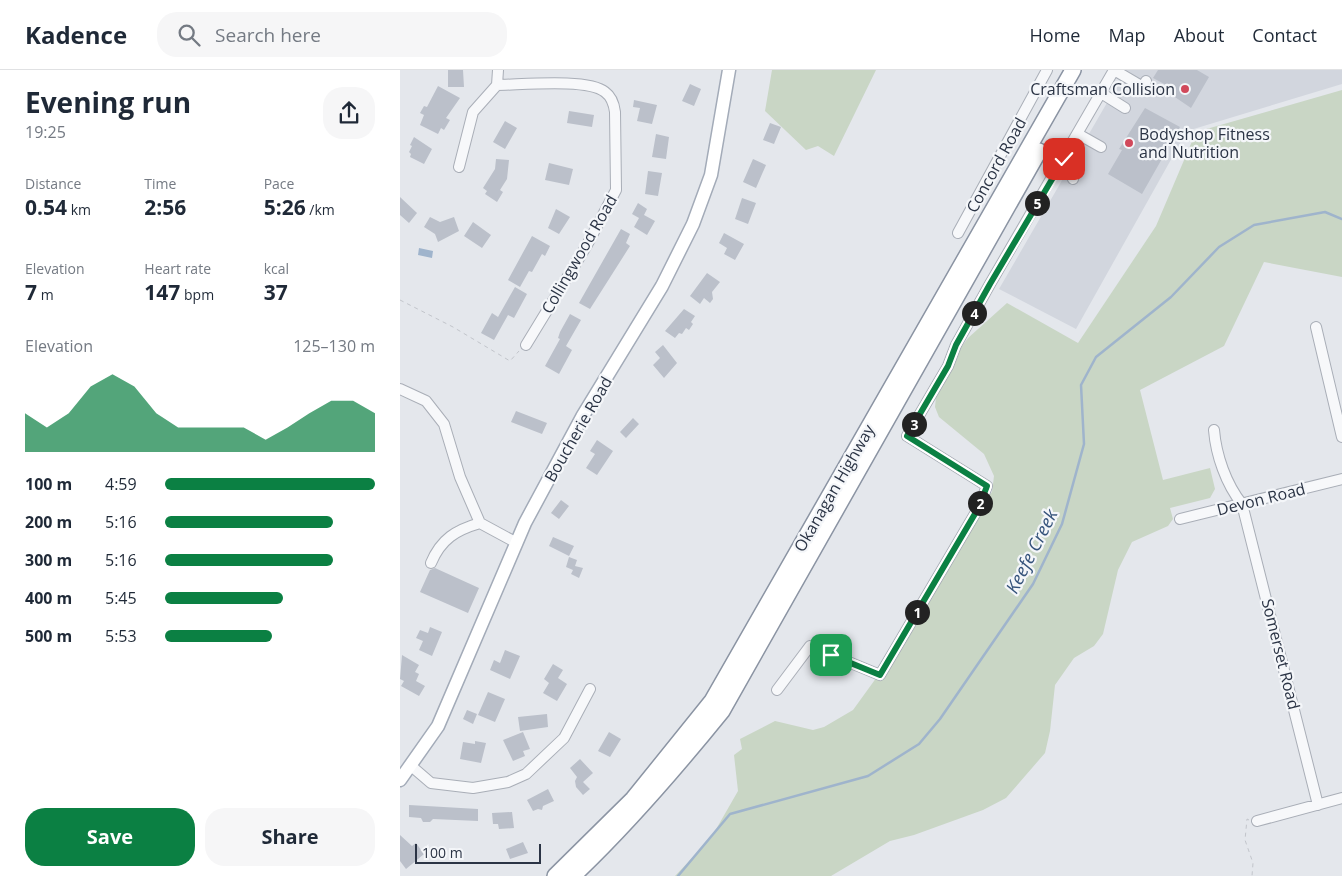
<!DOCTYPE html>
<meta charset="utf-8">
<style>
:root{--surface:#fff;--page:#f6f6f7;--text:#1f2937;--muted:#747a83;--line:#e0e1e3;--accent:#0b8043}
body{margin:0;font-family:"Open Sans",sans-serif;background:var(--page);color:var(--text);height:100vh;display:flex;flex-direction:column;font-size:19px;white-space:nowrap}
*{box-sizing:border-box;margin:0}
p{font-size:16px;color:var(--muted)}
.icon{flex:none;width:28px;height:28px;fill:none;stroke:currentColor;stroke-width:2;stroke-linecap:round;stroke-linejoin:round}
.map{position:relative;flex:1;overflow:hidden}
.details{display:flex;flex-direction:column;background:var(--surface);width:400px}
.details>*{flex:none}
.scale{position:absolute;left:15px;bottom:12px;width:126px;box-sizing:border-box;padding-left:5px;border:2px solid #2b3445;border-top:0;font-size:14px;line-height:18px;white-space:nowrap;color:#2b3445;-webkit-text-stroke:4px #f4f6f9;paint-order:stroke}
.pin{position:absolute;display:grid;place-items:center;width:42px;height:42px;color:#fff;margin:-21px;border-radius:10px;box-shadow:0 2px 8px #0006}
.km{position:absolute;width:25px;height:25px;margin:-12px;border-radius:50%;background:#222;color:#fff;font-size:14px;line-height:25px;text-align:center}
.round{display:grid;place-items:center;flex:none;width:52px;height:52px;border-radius:20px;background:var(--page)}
.summary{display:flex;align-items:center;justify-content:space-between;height:85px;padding:0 25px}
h1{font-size:28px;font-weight:700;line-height:38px}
.metrics{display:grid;grid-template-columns:repeat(3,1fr);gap:8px;height:85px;padding:5px 25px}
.metrics div{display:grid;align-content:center}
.metrics b{font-size:21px;font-weight:700}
.metrics small{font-size:14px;font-weight:400}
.metrics p{font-size:14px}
.chart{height:140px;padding:10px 25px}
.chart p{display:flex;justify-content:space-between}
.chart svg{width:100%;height:90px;margin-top:5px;fill:var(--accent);opacity:.7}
.cta{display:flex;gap:10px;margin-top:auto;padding:10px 25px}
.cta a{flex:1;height:58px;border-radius:20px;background:var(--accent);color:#fff;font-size:20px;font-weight:700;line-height:58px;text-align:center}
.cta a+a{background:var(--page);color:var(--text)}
ul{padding:0 25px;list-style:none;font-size:16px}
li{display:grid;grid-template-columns:80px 60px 1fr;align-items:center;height:38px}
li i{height:12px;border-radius:6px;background:var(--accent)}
header{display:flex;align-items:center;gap:30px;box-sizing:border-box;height:70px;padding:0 25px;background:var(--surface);border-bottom:1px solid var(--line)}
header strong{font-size:24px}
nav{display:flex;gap:28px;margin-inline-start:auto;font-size:18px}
.search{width:350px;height:45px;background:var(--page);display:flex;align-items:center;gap:12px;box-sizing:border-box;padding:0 18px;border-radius:20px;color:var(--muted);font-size:19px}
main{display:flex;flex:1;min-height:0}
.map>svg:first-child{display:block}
</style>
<header>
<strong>Kadence</strong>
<div class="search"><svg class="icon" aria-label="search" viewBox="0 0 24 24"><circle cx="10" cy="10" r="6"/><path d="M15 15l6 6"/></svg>Search here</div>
<nav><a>Home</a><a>Map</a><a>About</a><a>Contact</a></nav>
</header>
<main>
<section class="details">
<div class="summary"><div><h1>Evening run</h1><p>19:25</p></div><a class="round"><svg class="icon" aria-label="share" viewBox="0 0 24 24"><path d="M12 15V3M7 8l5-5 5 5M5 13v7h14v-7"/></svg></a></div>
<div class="metrics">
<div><p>Distance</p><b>0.54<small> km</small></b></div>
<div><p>Time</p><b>2:56</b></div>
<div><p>Pace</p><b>5:26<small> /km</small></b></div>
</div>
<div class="metrics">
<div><p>Elevation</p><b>7<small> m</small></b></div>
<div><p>Heart rate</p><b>147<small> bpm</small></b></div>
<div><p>kcal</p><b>37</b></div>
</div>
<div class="chart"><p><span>Elevation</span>125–130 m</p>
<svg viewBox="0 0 160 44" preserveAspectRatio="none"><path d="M0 44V25L10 32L20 25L30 12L40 6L50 12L60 25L70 32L80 32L90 32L100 32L110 38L120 32L130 25L140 19L150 19L160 25V44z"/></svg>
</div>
<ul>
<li><b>100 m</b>4:59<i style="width:100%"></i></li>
<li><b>200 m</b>5:16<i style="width:80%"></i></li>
<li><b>300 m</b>5:16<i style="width:80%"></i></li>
<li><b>400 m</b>5:45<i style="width:56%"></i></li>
<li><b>500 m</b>5:53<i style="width:51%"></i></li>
</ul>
<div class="cta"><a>Save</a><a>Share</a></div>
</section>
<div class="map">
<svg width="942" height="806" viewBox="0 0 942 806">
<rect width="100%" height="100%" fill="#e4e7ec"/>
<!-- built -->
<path fill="#d2d6de" d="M726,0h216v14l-155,47 -111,198 -77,-40z"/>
<!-- green -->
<path fill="#c9d6c5" d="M372,0h104l-42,86 -16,-10 -12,4 -41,-39z
M942,20v187l-78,-15 -40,84 -84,44 23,90 47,-12 5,21 -5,9 -40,10 3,11 -5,7 -36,16 -14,28 -15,64 -9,12 -20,12 -19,27 -5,46 -5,22 -39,45 -23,12 -69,25 -24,6 -59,35h-156l36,-38 27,-47 -4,-36 8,-6 -2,-10 35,-18 38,9 11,-3 29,-17 21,-29 100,-168 18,-21 2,-16 -10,-22 -45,-37 -4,-10 3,-29 30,-40 39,-35 71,40 78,-117 40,-94z"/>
<!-- water -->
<path fill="#9fb4cc" d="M19,178l14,3 -1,7 -14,-3z"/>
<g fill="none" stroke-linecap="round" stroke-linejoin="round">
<!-- stream -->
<path stroke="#9fb4cc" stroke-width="2.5" d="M278,806l52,-62 138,-38 51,-32 21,-25 93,-135 29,-60 22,-80 -3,-59 15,-28 75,-60 48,-50 35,-22 71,-13 17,7"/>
</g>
<!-- building -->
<path fill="#bbc0ca" d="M48,0h15l1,17h-16z
M758,0h39l12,7 -18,31 -25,-17 2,-5 -15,-8z
M290,14l11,5 -7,17 -12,-5z
M38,16l22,12 -14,20 4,2 -6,10 -3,-2 -3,6 -18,-9 4,-10 -4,-2 4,-7 3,1z
M234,30l23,5 -5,19 -15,-3 3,-13 -7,-1z
M745,38l35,19 -38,67 -34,-20 14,-24 -3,-1z
M169,41l25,4 -2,12 -25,-4z
M105,51l12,7 -12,21 -12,-7z
M370,53l11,4 -7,17 -11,-4z
M256,64l13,3 -3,22 -14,-2z
M14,67l18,12 -8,15 -14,-7 1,-3 -2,-2 3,-6 -2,-1z
M96,89l13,1 -2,19 -7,11 3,2 -6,10 -12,-8 2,-3 -4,-3 12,-19z
M353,89l13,6 -10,23 -13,-6z
M149,93l24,6 -4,16 -24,-5z
M248,101l14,2 -4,23 -13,-2z
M0,127l17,16 -8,10 -9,-8z
M342,128l14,5 -8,21 -13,-5z
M238,133l9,6 -3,6 11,6 -8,14 -13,-8 5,-9 -7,-4z
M156,139l14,8 -11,17 -11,-6z
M30,147l10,5 14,-5 5,14 -21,11 -3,-8 -11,-7z
M73,152l18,13 -9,13 -18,-12z
M221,159l9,5 -4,9 4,3 -40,63 -11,-6z
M324,163l20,11 -9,16 -11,-6 3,-6 -8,-5z
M132,166l18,10 -5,10 -3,-2 -10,18 -3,-1 -9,16 -12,-7z
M307,203l13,9 -8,10 1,7 -3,4 -6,-5 -4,6 -10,-8z
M115,217l12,7 -13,24 -6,-3 -14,25 -13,-7 11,-20 6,4z
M284,239l11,7 -4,6 2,2 -4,6 -3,-2 -4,6 -3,-1 -4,5 -10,-7z
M170,244l11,6 -15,26 6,4 -13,24 -14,-8 15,-27 -2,-1 2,-6z
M263,275l14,18 -13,15 -11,-13 7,-7 -5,-6z
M116,341l31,12 -5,11 -31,-12z
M233,348l6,6 -13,14 -6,-6z
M197,370l16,11 -16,24 -11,-7 9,-14 -5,-3z
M161,430l8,6 -10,13 -8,-6z
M153,467l21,9 -5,10 -20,-10z
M169,487l8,3 -2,6 8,2 -4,10 -8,-4 2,-4 -7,-3z
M35,498l44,20 -11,25 -48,-21 10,-22z
M30,557l12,5 -10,24 -13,-6 4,-9 -7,-3 4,-8 8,3z
M105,580l15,6 -10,23 -20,-9 4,-10 6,3z
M2,585l17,10 -4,7 4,2 -3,7 9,5 -6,10 -18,-10 3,-5 -4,-2z
M153,594l10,6 -5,8 9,6 -10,17 -14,-8 6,-10 -5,-4z
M88,622l17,7 -10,23 -17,-7z
M67,640l10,4 -4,10 -10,-5z
M147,644l1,13 -28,4 -2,-14z
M123,662l7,17 -7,2 2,5 -12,5 -10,-21z
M209,662l12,7 -11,18 -12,-6z
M75,671l11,2 -5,20 -21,-4 3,-17 12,2z
M180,689l13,14 -10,9 7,7 -7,6 -7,-8 -1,-6 2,-4 -7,-9z
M148,719l6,12 -11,5 -1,4 -4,-1 -5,2 -6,-11z
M9,735l69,4v12l-45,-2 -3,3h-7l-2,-4 -12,-1z
M112,742l2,16 -15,1 -1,-5h-5l-1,-11z
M0,765l12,11 4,-3 8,11 -18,15 -6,-8z
M123,772l5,11 -18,6 -4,-10z"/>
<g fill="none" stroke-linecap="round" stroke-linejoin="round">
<defs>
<path id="minor" d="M714,0l29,17 3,-6
M97,15c23,0 91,-7 108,7 7,5 9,12 10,20l1,78 -29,55 -61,100
M701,23l24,15
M678,64l23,13
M662,92l7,8 4,9
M59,97l14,-55 24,-27 1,-15
M558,163l89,-163
M916,257l26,110
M0,319l26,12 18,23 16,53 20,46 37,20
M814,360c2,25 12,54 28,74l76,301
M780,449l162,-40
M31,493c10,-24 25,-33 49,-40
M377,620l33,-44 70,29 99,-168 8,-21 -80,-50 41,-70 8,-21 34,-61 124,-214
M10,695l21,18 42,5 35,-6 18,-8 38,-36 26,-49
M857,751l85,-23"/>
<path id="major" d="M0,710l38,-54 87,-203 57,-106 80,-131 31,-62 18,-49 18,-105"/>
<path id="highway" d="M155,806l78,-77 79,-98 361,-631
M173,806c54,-51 102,-107 149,-165l317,-560"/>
</defs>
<!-- minor casing -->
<use href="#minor" stroke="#a9aeb7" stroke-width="12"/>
<!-- major casing -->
<use href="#major" stroke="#a3abb8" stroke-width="15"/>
<!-- highway casing -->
<use href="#highway" stroke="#8b94a3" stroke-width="18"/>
<!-- path -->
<path stroke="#c2c5cb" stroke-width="1" stroke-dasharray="4 4" stroke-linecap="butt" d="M0,230l53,27 57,34 9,-10
M849,750l-2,-1 -2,21 8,23 -1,13"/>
<!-- minor -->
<use href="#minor" stroke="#f7f8fa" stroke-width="10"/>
<!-- major -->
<use href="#major" stroke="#fff" stroke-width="12"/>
<!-- highway -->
<use href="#highway" stroke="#fff" stroke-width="15"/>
</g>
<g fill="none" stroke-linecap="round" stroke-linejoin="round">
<defs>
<path id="route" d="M431,585l49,20 99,-168 8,-21 -80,-50 41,-70 8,-21 34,-61 74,-125"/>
</defs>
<!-- route casing -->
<use href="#route" stroke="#fff" stroke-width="10"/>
<!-- route -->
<use href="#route" stroke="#0b8043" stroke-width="6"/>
</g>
<!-- markers -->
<g fill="#d1495b" stroke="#f4f6f9" stroke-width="2">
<circle cx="785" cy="19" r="5"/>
<circle cx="729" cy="73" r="5"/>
</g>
<g text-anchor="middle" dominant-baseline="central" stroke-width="4.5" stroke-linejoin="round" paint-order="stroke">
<!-- poi labels -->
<g font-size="16" fill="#2b3445" stroke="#f4f6f9" text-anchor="end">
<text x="775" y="19">Craftsman Collision</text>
<text x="739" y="64" text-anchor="start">Bodyshop Fitness<tspan x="739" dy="18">and Nutrition</tspan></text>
</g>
<!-- street labels -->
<g font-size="16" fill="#2b3445" stroke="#f4f6f9">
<text transform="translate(596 95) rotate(-61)">Concord Road</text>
<text transform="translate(179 184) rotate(-60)">Collingwood Road</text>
<text transform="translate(178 359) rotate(-60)">Boucherie Road</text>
<text transform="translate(434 418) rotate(-60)">Okanagan Highway</text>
<text transform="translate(861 429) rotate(-14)">Devon Road</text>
<text transform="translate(881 584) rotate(76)">Somerset Road</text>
</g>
<!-- water labels -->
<g font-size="18" font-style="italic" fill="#34527a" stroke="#f4f6f9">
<text transform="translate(631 481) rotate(-63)">Keefe Creek</text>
</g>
</g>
</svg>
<div class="scale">100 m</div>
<div class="pin" style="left:431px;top:585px;background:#1e9e55"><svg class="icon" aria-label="arrive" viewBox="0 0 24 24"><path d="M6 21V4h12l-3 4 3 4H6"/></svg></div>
<div class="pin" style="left:664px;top:89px;background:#d93025"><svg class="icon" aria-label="check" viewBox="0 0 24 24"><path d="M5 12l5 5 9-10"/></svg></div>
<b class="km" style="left:517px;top:542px">1</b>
<b class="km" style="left:580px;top:433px">2</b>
<b class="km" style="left:514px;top:354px">3</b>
<b class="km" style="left:574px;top:243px">4</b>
<b class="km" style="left:637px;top:133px">5</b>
</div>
</main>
